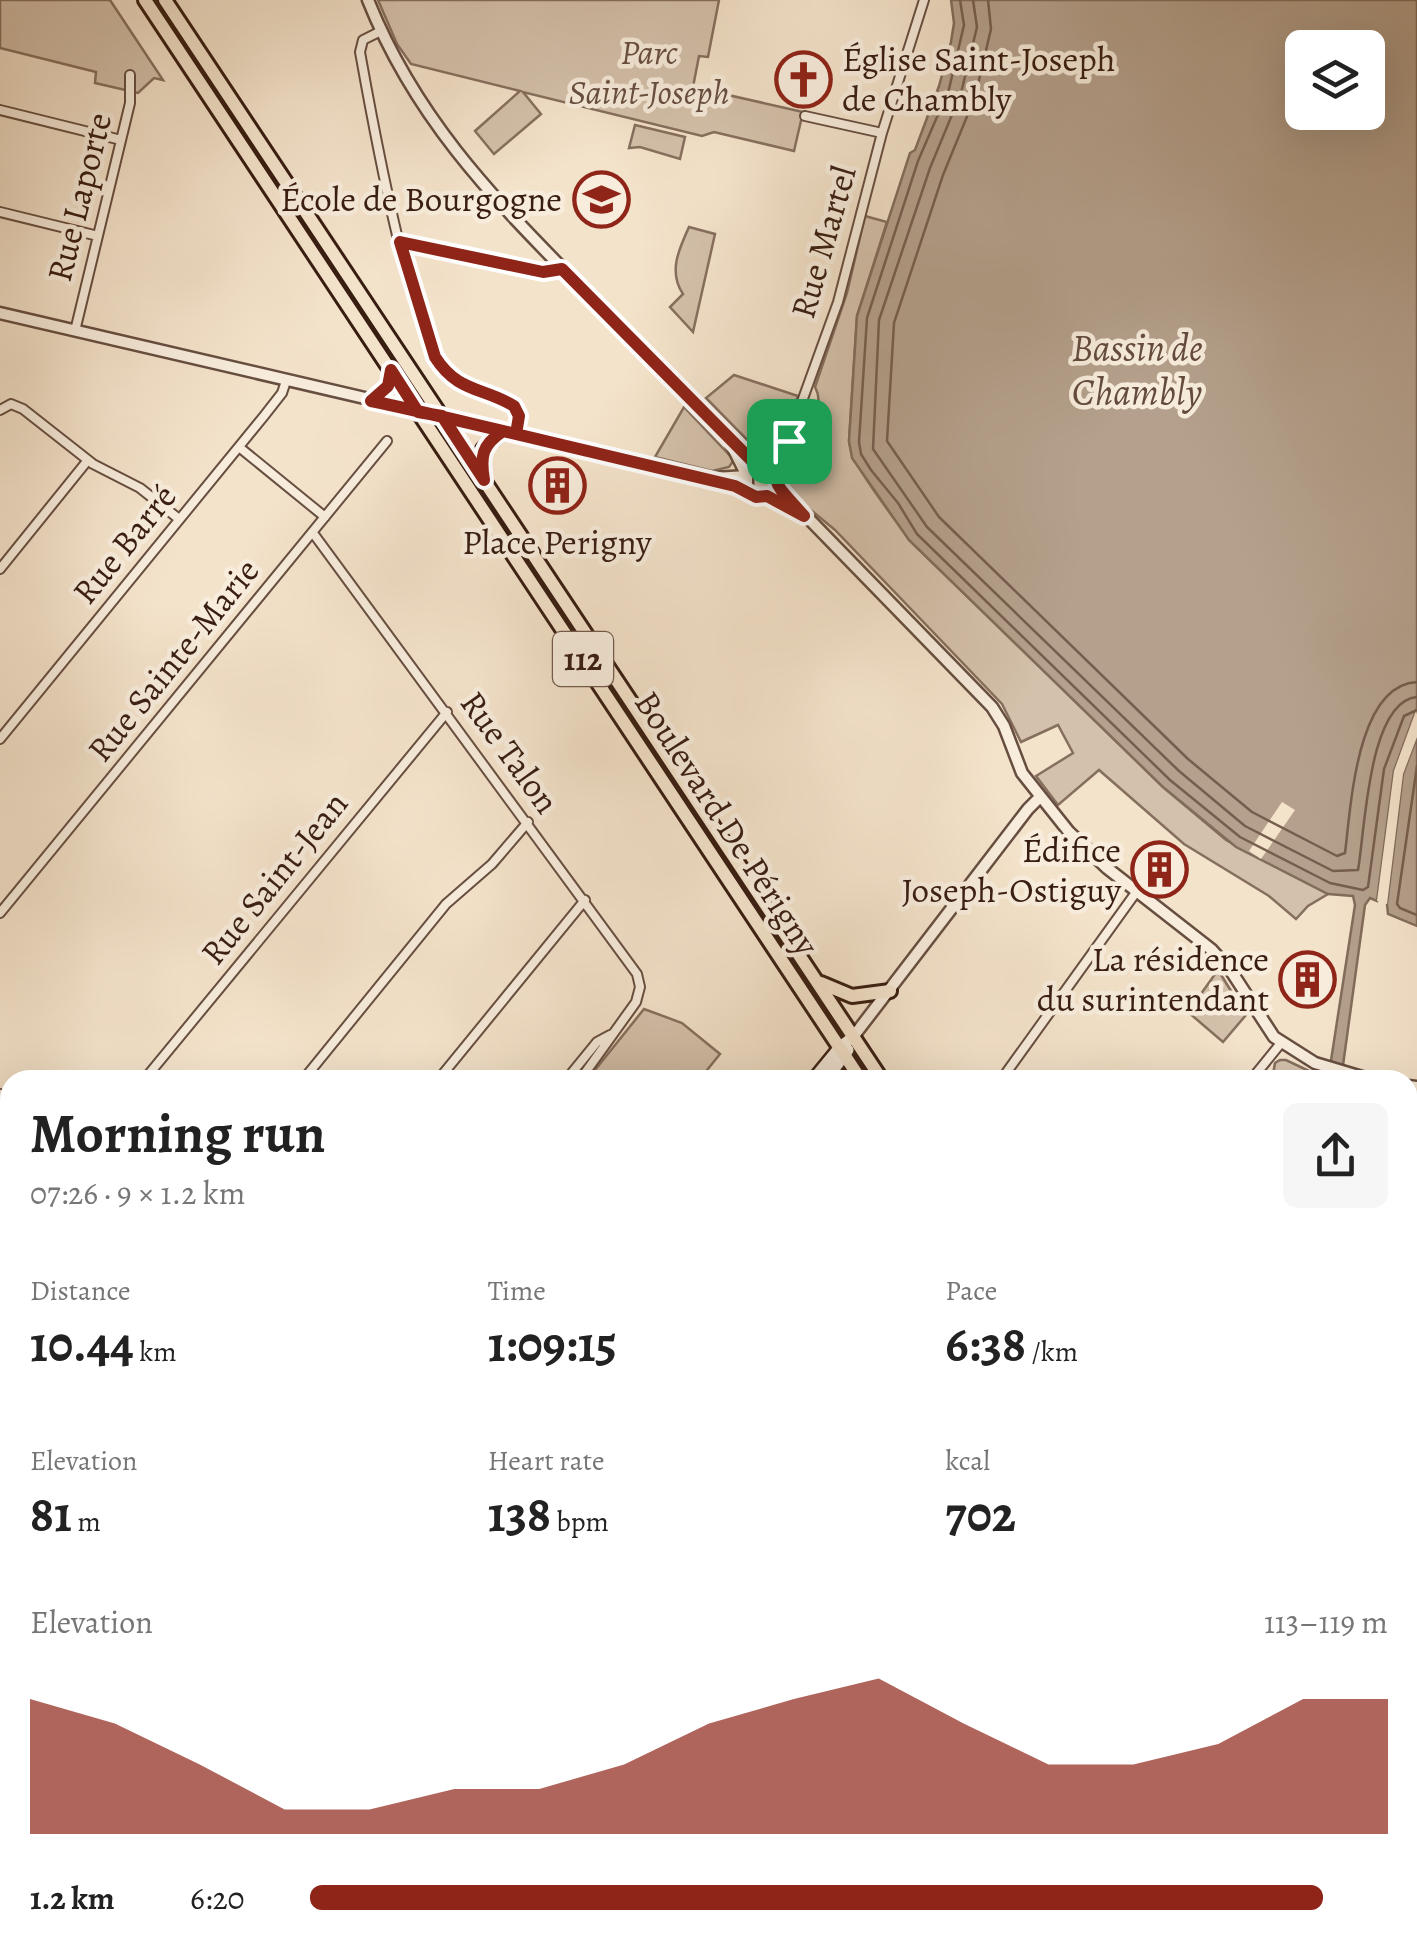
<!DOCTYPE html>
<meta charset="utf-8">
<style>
:root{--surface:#fff;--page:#f6f6f6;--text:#222;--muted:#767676;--accent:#8f2418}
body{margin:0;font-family:Alegreya,serif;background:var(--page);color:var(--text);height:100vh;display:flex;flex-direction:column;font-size:38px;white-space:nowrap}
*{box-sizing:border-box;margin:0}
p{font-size:32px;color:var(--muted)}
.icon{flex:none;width:55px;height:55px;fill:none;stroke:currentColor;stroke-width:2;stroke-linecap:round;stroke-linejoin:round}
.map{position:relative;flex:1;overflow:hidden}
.sheet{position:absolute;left:0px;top:1070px;width:1418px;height:885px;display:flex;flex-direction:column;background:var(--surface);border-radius:30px 30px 0 0;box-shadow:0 10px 40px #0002}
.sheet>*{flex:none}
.controls{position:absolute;left:1285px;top:30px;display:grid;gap:20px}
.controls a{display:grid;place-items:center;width:100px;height:100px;border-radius:15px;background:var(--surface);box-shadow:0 10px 40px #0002;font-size:50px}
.pin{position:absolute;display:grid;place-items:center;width:85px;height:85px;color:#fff;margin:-42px;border-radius:20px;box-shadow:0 5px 15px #0006}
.round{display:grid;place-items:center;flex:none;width:105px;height:105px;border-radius:15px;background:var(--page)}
.headline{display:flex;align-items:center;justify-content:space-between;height:170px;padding:0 30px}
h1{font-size:55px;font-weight:700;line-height:75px}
.figures{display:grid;grid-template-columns:repeat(3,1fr);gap:15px;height:170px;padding:10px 30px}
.figures div{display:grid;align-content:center}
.figures b{font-size:50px;font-weight:700}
.figures small{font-size:28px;font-weight:400}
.figures p{font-size:28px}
.chart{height:280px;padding:20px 30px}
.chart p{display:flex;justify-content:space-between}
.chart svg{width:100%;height:180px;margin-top:10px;fill:var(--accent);opacity:.7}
ul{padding:0 30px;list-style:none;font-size:32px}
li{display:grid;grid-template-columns:160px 120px 1fr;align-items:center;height:75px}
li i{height:25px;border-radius:12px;background:var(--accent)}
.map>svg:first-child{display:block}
</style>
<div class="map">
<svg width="1417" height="1955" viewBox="0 0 1417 1955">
<rect width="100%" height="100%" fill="#f4e3cb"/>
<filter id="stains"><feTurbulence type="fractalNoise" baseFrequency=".002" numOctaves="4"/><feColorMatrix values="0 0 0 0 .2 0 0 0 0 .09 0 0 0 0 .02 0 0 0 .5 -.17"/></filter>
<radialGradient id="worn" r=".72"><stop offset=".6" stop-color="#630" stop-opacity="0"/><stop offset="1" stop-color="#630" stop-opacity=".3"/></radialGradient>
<!-- green -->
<path fill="#d4c1ab" stroke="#866f5e" stroke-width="2.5" d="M0,0h110l53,80 -9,-2 -16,15 -43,-10 1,-11 -96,-24z
M378,0h341l-11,57 -9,-1 -6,31 110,25 -9,39 -80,-19 -12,4 -179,-44 18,22 -47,40 -19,-23 45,-40 -109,-27 -14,-20z
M635,125l50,12 -5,22 -40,-12 -11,1z
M865,216l22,6 -30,94 -8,125c2,25 45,75 60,99l254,247 63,53 102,54 -20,12 -12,13 -27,-23 -85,-52 -85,-74 -41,35 -22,-29 37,-23 -15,-28 -37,17 -19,-38 -167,-174 -52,-43 2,-26 19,-42c16,-3 17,-21 11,-32l32,-94z
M689,227l26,7 -22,98 -23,-25 13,-13c-15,-22 -4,-45 6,-67z
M734,375l64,21c-9,26 -10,49 -39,56l-53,-54z
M684,407l50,53 -5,7 -17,4 -57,-14z
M1218,970l28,45 -23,27 -35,-30z
M644,1009l38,14 38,31 -21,26h-112z
M1280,1060h6l42,20h-56l3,-17z
M1408,1093l9,1v177l-9,-6z
M6,1543l4,4v112l-10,-7v-102z
M551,1945h102l-8,10h-91z"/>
<!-- water -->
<path fill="#b4a08c" stroke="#826c5b" stroke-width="2.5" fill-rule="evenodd" d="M951,0h466v708l-23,63 -17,130 -7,-3 -5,7 -24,175h-13l27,-175 -2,-9 -25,-2 -92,-47 -73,-60 -254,-247 -57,-82 -3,-17 8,-125 53,-163 5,-3 24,-64 12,-44 3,-19zM1302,48h66v64h-66z
M1417,737v189l-29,-12 -1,-10 16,-130z"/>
<!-- pier -->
<path fill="#f4e3cb" d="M1417,708l-4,26 4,-2v5l-14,37 -16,130 -5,-1 17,-130 5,-15 -5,14 -17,130 -5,-1 17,-130z
M1282,802l13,8 -34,49 -12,-8z"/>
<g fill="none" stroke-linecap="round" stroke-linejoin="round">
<!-- shore -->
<path stroke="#765e4e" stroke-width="2.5" d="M960,0l4,25 -15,64 -31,72 -51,157 -8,124 2,12 10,16 27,33 19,31 253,246 70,57 90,46 33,7 5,-3 16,-118 20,-53 13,-6
M973,0l4,27 -16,66 -31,75 -51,152 -6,129 54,78 252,244 66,55 88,45 25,-1c7,-38 10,-169 59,-173
M988,0l3,29 -16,68 -32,78 -49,148 -7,118 52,76 249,242 64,53 85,44 8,-3c6,-46 11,-168 72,-171
M1417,766l-20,138 3,4 17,7"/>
<defs>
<path id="minor" d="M381,31l-18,9 -3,12c11,61 50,283 86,320 20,21 46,20 69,34l4,7 -2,21
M0,110l121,30
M805,116l77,17
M0,212l98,24
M400,242l143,30 19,-3
M75,331l55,-228v-28
M0,410l11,-6 12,5 70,55 47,24 39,31
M239,447l86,70
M763,467l23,-23
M775,476l63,-174 44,-169 42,-133
M313,533l324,441 3,13 -4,15 -56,78
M0,569l88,-109
M0,739l264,-323 18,-23 4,-12
M0,913l387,-472
M144,1080l303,-368
M303,1080l143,-176 46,-40 36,-42
M438,1080l147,-180
M566,1080l31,-38 13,-7
M1001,1080l136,-189
M1251,1080l30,-37
M0,1094l10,8
M0,1256l10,-12
M1408,1355l9,6
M0,1456l10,-12
M0,1474l10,8
M0,1822l10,8
M0,1943l10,-13
M337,1945l12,10
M540,1945l2,10
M837,1945l15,10
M877,1955l8,-10
M1117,1955l8,-10
M1264,1955l1,-10"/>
<path id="tertiary" d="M368,0c46,115 120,193 206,280 51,53 102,106 154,159l30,28 14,5 4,8 -1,9
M0,313l708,165 35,11 13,8h11l32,17
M731,444l16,32v15
M714,478l33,-2
M776,485l216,222 12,19 18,47 47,59 38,36 105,82 19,21 43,66 41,26 57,17
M853,1037l175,-228 12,-12
M1408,1086l9,1
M0,1662l10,7
M0,1678l10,8"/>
<path id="secondary" d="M813,1080l27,-33 13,-10
M826,1080l22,-30
M103,1955l8,-10
M115,1955l8,-10"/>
<path id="primary" d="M145,0l716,1080
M165,0l717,1080
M371,401l16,-15 4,-16
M483,473v-24l20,-18
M821,983l31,13 38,-5
M1408,1617l9,9
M1408,1641l9,9"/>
</defs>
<!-- minor casing -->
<use href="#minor" stroke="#674e40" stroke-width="12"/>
<!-- tertiary casing -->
<use href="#tertiary" stroke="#674e40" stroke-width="15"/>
<!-- secondary casing -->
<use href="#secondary" stroke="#381d11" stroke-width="16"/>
<!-- primary casing -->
<use href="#primary" stroke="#381d11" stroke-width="18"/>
<!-- minor -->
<use href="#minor" stroke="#f8eddd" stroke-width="8"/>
<!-- tertiary -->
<use href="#tertiary" stroke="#f8eddd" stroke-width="10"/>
<!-- secondary -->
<use href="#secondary" stroke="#f8eddd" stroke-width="11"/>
<!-- primary -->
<use href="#primary" stroke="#f4e3cb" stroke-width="12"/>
</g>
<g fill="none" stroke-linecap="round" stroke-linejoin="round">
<defs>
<path id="route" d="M789,441l-21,21 -10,5 -196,-198 -19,3 -143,-30 35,115c23,36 48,30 79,49l5,10 -3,18c-48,-11 -96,-23 -145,-33l17,-15 3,-16 27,42 24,4 42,64c-4,-24 -2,-35 19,-49l232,55 21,11 11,-1 37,20c-36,-42 -31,-24 -15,-75"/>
</defs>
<!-- route casing -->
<use href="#route" stroke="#fff" stroke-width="20"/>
<!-- route -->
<use href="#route" stroke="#8f2418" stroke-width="12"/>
</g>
<!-- icons -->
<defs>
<symbol id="church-ring" viewBox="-11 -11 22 22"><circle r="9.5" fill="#f8eddd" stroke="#8f2418" stroke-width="1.5"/><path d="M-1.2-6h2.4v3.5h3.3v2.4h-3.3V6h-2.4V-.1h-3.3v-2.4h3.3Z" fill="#8f2418"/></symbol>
<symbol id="school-ring" viewBox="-11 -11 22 22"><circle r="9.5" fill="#f8eddd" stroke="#8f2418" stroke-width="1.5"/><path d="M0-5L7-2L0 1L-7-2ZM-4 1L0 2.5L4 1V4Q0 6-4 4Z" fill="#8f2418"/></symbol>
<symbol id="building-ring" viewBox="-11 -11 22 22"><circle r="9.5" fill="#f8eddd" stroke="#8f2418" stroke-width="1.5"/><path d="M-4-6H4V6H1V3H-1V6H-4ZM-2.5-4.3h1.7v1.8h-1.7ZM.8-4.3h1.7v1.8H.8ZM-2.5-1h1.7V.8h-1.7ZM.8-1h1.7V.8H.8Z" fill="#8f2418"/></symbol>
</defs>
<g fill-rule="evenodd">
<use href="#church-ring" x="772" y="48" width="63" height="63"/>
<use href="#school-ring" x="570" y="168" width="63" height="63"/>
<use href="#building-ring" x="526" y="454" width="63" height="63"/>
<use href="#building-ring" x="1128" y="838" width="63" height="63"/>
<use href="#building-ring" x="1276" y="948" width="63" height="63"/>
</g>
<g text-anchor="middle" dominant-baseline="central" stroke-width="9" stroke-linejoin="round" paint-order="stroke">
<!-- shield labels -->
<rect fill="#f8eddd" stroke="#725b4e" stroke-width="2.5" x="553" y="632" width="60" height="54" rx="8"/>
<g font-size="32" font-weight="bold" fill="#381d11">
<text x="583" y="659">112</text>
</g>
<!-- park labels -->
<g font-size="35" font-style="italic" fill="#674e3f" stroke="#f8eddd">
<text x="649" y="52">Parc<tspan x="649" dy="40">Saint-Joseph</tspan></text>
</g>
<!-- poi labels -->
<g font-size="35" fill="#381d11" stroke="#f8eddd" text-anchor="end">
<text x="842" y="59" text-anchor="start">Église Saint-Joseph<tspan x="842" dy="40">de Chambly</tspan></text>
<text x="562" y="199">École de Bourgogne</text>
<text x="557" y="542" text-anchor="middle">Place Perigny</text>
<text x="1121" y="850">Édifice<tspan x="1121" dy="40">Joseph-Ostiguy</tspan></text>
<text x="1269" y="959">La résidence<tspan x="1269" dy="40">du surintendant</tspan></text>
</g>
<!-- street labels -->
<g font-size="35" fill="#381d11" stroke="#f8eddd">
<text transform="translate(79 197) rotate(-76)">Rue Laporte</text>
<text transform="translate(823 242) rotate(-74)">Rue Martel</text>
<text transform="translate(124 544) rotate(-51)">Rue Barré</text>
<text transform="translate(173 660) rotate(-51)">Rue Sainte-Marie</text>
<text transform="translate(510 752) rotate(54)">Rue Talon</text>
<text transform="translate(727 823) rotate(57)">Boulevard De Périgny</text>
<text transform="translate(274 878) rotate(-51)">Rue Saint-Jean</text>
</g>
<!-- water labels -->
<g font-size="38" font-style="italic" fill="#634b3c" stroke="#f8eddd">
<text x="1137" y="348">Bassin de<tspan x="1137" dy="44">Chambly</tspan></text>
</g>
</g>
<rect width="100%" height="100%" filter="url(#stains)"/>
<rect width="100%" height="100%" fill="url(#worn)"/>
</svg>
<div class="controls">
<a><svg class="icon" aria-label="layers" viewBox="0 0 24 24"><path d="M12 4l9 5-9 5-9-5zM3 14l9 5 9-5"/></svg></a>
</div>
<div class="pin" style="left:789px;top:441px;background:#1e9e55"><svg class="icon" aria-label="arrive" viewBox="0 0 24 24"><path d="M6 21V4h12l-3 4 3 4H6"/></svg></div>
<section class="sheet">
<div class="headline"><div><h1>Morning run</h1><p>07:26 · 9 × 1.2 km</p></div><a class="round"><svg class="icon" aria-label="share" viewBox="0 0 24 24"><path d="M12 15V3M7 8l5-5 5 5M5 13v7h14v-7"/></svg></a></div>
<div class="figures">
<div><p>Distance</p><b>10.44<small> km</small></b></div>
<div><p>Time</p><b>1:09:15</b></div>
<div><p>Pace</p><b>6:38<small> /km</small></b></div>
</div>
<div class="figures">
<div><p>Elevation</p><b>81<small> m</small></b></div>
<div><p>Heart rate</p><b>138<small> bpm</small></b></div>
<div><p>kcal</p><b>702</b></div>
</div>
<div class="chart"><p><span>Elevation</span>113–119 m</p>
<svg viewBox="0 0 160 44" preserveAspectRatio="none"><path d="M0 44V11L10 17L20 27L30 38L40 38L50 33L60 33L70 27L80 17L90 11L100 6L110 17L120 27L130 27L140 22L150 11L160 11V44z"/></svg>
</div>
<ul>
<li><b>1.2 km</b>6:20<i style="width:94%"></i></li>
</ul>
</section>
</div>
